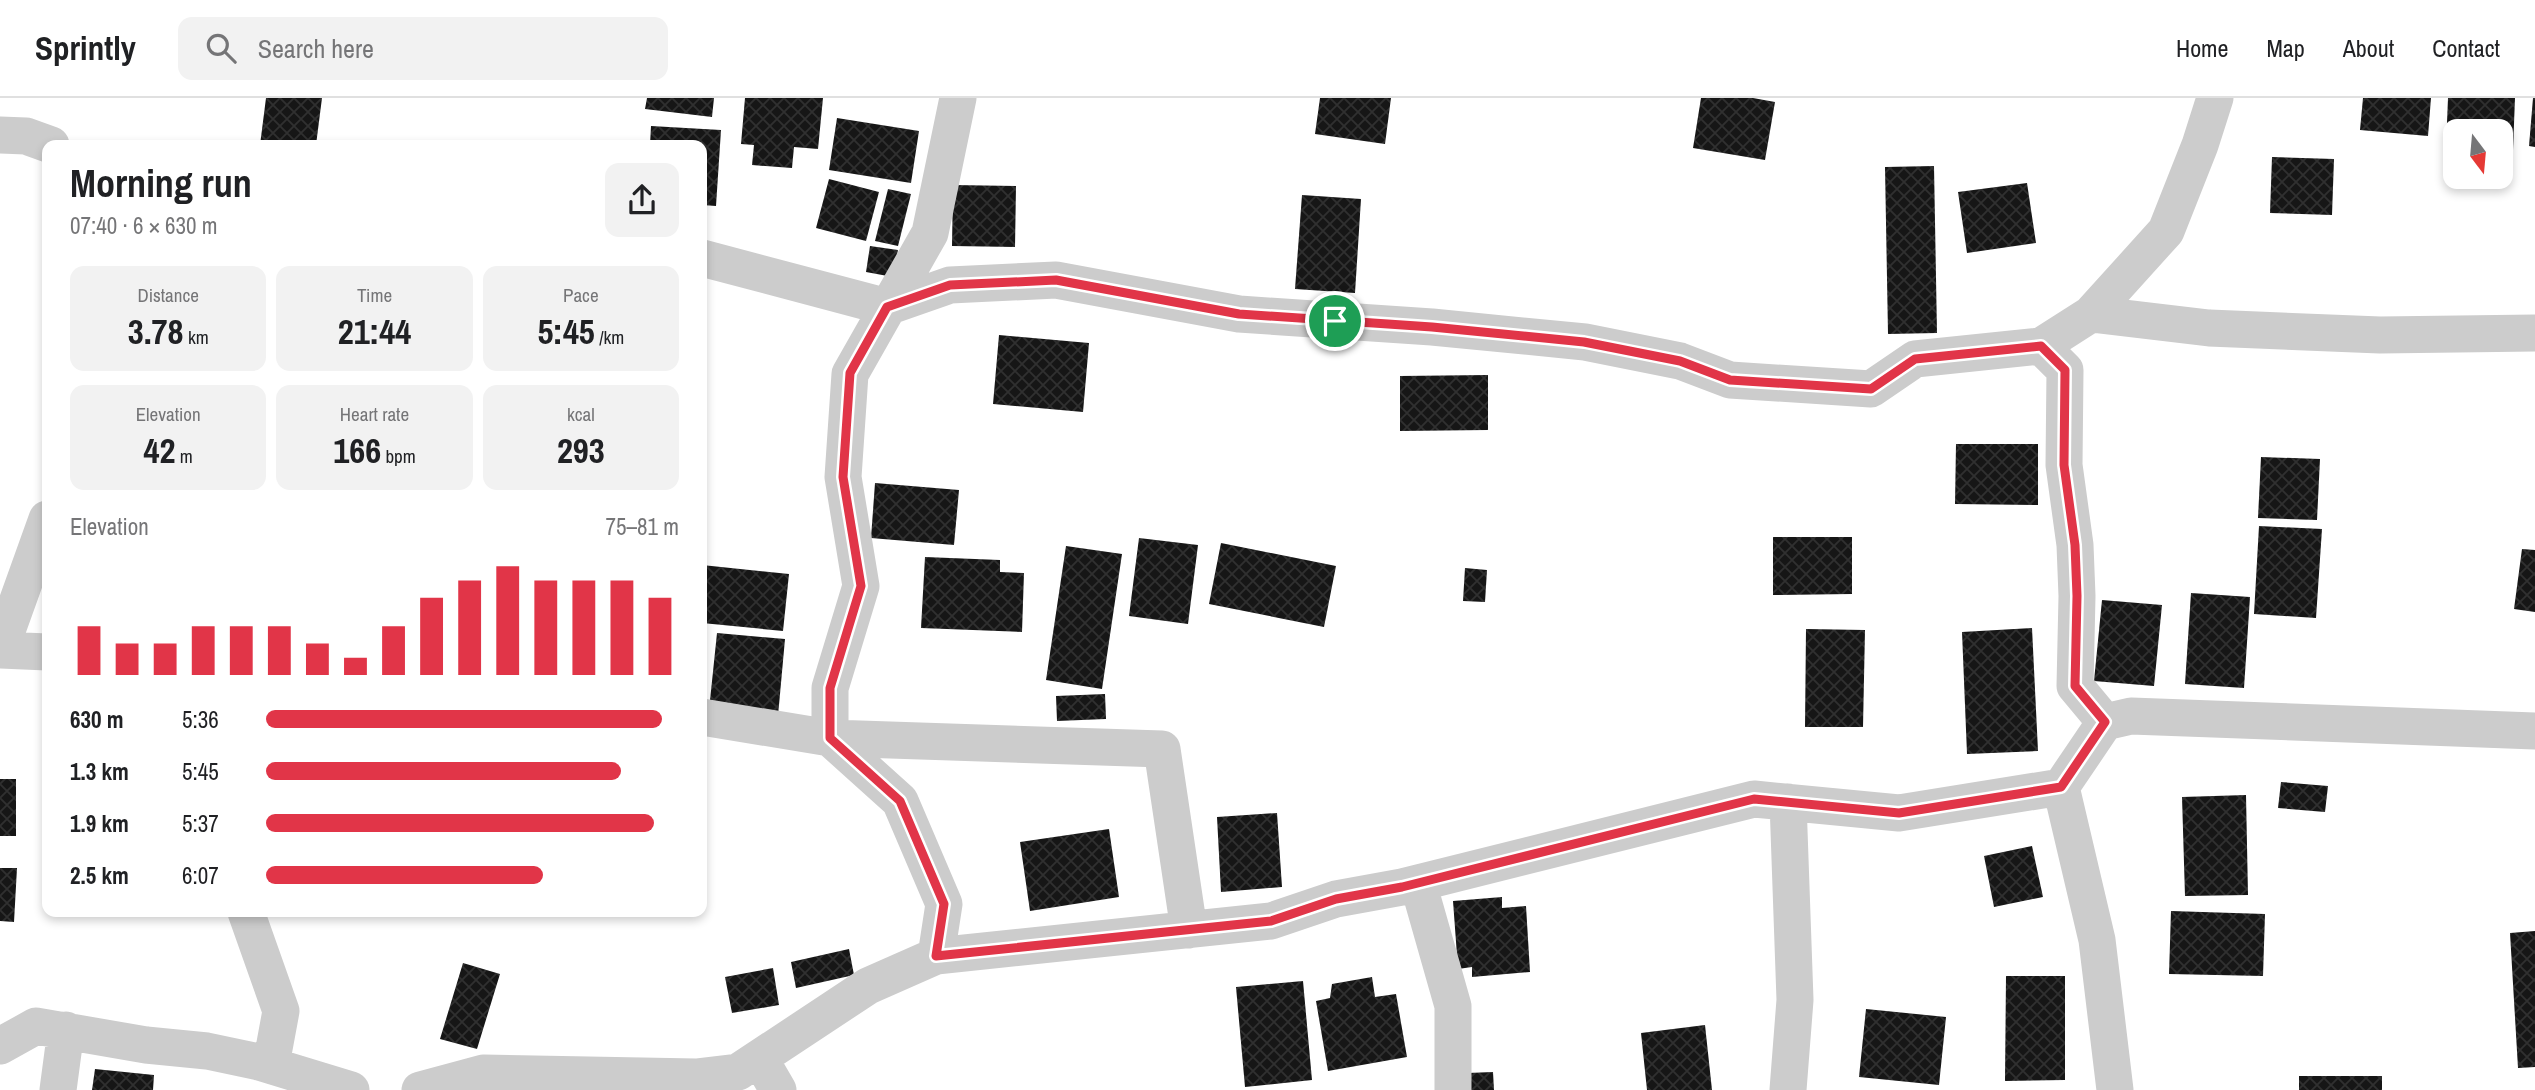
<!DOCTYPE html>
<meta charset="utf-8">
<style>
:root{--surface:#fff;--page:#f2f2f2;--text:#202124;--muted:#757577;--line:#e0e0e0;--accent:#e13548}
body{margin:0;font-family:"Archivo Narrow",sans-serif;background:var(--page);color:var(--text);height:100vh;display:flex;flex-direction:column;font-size:26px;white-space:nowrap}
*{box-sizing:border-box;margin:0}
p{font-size:23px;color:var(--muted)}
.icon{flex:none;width:38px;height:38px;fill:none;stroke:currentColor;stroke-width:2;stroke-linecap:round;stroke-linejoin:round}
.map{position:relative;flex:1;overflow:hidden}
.side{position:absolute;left:42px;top:42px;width:665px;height:777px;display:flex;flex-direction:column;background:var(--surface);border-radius:14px;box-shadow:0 4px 10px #0003}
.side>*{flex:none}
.needle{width:46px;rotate:164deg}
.controls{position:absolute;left:2443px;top:21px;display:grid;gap:14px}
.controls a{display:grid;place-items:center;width:70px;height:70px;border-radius:14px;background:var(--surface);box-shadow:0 4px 10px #0003;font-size:35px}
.pin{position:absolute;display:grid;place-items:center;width:60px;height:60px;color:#fff;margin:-30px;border:4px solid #fff;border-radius:50%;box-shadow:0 2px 7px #0007}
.round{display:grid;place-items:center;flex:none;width:74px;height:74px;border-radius:14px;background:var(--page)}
.head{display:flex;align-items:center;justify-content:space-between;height:119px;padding:0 28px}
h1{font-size:38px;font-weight:800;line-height:52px}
.figures{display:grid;grid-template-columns:repeat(3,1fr);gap:10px;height:119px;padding:7px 28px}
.figures div{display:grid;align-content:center;border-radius:14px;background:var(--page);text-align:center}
.figures b{font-size:35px;font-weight:800}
.figures small{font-size:19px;font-weight:400}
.figures p{font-size:19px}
.chart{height:196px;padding:14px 28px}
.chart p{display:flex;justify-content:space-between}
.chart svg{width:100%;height:126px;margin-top:7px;stroke:var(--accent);stroke-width:6}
ul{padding:0 28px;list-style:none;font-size:23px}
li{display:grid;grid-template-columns:112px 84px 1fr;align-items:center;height:52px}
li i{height:18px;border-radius:9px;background:var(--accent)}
header{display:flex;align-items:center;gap:42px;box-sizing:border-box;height:98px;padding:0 35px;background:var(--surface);border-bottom:2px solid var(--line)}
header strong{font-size:33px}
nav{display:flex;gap:38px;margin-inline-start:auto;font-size:24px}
.search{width:490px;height:63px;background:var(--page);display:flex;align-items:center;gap:18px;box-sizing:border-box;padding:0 24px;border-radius:14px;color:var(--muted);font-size:26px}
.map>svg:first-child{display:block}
</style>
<header>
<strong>Sprintly</strong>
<div class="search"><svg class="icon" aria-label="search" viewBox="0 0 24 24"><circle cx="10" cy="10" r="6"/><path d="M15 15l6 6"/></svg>Search here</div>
<nav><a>Home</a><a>Map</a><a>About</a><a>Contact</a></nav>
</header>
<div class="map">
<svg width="2535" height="992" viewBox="0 0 2535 992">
<defs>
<pattern id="building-cross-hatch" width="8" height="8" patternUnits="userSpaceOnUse" patternTransform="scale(1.75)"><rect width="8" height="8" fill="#161616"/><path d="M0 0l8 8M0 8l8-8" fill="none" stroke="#303030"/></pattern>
</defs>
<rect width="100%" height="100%" fill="#fff"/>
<!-- building -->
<path fill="url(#building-cross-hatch)" d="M266,0h56l-6,47h-56z
M647,0h67l-2,19 -67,-8z
M745,0h78l-5,51 -24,-2 -2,21 -40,-3 2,-20 -13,-1z
M1320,0h71l-6,46 -70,-10z
M1701,0h52l22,4 -10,58 -72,-12z
M2363,0h68l-3,38 -68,-6z
M2448,0h67l-2,52h-12v-19h-46v17l-9,-1z
M2533,0h2v49l-6,-1z
M837,20l82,13 -8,52 -82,-13z
M651,28l70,4 -5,76 -14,-1v-60h-52z
M2272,59l62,2 -2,56 -62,-2z
M1934,68l3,167 -49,1 -3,-167z
M829,81l50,13 -13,49 -50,-13z
M2027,85l9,60 -69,10 -9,-61z
M953,87l63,1 -1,61 -63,-1z
M888,91l23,5 -13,52 -23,-5z
M1302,97l59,4 -6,94 -60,-4z
M870,148l28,4 -5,27 -27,-5z
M999,237l90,8 -6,69 -90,-8z
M1488,277v55l-88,1v-55z
M1956,346h82v61l-83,-1z
M2261,359l59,2 -3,61 -59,-2z
M875,385l84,7 -5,55 -83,-7z
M2259,428l63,3 -6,89 -62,-4z
M1773,439h79v57l-79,1z
M1139,440l59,7 -10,79 -59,-8z
M1221,445l115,23 -12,61 -115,-23z
M1066,448l56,8 -20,135 -56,-9z
M2522,451l13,1v62l-21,-3z
M925,459l75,3v12l24,1 -2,59 -101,-4z
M702,467l87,9 -6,57 -81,-8z
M1465,470l22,2 -2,32 -22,-1z
M2191,495l59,4 -6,91 -59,-4z
M2102,502l60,5 -8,81 -60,-5z
M2032,530l6,123 -71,3 -5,-122z
M1806,531l59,1 -2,97h-58z
M717,535l68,6 -7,77 -69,-6z
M1105,596l1,25 -49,2 -1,-25z
M0,681h16v57h-16z
M2281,684l47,4 -3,26 -47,-4z
M2246,697l2,100 -63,1 -3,-99z
M1277,715l5,74 -61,5 -4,-75z
M1109,731l10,68 -89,14 -10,-69z
M2032,748l11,51 -49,10 -10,-51z
M0,770h17l-3,54 -14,-1z
M1502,799v11l24,-2 4,66 -58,5v-10l-14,2 -5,-68z
M2171,813l94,3 -2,62 -94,-2z
M2535,833v136l-17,1 -8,-135z
M849,851l5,26 -58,13 -5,-26z
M463,865l37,11 -23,75 -37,-10z
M773,870l6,37 -47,8 -7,-36z
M2006,878h59v104l-60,1z
M1372,879l3,20 21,-3 11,63 -79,14 -12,-70 14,-3 2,-14z
M1303,883l9,99 -67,7 -9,-100z
M1866,911l80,8 -7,68 -80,-8z
M1705,927l7,65h-65l-6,-57z
M95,971l59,6 -1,15h-61z
M1493,974l1,18h-26l-1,-17z
M2299,978h83v14h-83z"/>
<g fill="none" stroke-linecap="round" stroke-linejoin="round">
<!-- minor -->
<path stroke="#ccc" stroke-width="37" d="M0,37l26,1 25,9
M702,160l185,49 63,-22 106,-5 183,34 193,13 153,15 95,19 50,19 141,9 44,-30 126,-13 50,-32 118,14 171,7 155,-2
M2091,216l75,-83 34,-86 15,-47
M2041,248l24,24 -1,95 11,80 2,51 -2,90 30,36
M0,552l47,-131
M1,552l46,2
M702,619l128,21v-50l31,-102 -18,-109 7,-103 80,-141 28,-135
M2061,689l36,153 18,150
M1418,785l35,123v84
M246,814l35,99 -10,54
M936,858l8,-52 -44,-103 -70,-63 332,11 27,181
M0,948l36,-20 110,19 61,6 52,11 92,28
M760,961l18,31
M58,992l8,-60
M420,992l63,-17 213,4 42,-5 130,-86 68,-30 335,-35 65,-22 66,-12 352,-88 145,14 162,-26 44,-65 26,-6 404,15
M1788,992l7,-90 -7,-198"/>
</g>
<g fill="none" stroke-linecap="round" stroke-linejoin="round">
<defs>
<path id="route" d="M1056,182l183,34 193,13 152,15 96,19 50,19 141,9 44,-30 126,-13 24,24 -1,95 11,80 2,51 -2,90 30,36 -44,65 -162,26 -145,-14 -352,88 -66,12 -65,22 -335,35 8,-52 -44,-103 -70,-63v-50l31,-102 -18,-109 7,-104 37,-66 63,-22z"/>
</defs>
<!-- route casing -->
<use href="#route" stroke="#fff" stroke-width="14"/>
<!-- route -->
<use href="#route" stroke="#e13548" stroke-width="9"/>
</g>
</svg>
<div class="controls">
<a><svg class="needle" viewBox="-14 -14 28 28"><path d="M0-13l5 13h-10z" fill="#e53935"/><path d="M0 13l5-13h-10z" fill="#757577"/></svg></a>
</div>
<div class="pin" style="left:1335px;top:223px;background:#1e9e55"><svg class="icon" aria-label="arrive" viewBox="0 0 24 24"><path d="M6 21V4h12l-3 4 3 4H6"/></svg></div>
<section class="side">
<div class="head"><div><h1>Morning run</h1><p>07:40 · 6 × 630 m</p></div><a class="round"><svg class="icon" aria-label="share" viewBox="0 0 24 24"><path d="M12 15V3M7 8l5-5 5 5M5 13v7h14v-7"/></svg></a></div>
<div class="figures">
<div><p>Distance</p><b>3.78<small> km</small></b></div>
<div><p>Time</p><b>21:44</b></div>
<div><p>Pace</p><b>5:45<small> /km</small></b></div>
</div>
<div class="figures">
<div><p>Elevation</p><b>42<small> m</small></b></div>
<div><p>Heart rate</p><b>166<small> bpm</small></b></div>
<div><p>kcal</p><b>293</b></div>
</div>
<div class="chart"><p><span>Elevation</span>75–81 m</p>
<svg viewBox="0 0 160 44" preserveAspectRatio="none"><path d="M5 44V27M15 44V33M25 44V33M35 44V27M45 44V27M55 44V27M65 44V33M75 44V38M85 44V27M95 44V17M105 44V11M115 44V6M125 44V11M135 44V11M145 44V11M155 44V17"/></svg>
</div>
<ul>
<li><b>630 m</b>5:36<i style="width:96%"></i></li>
<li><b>1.3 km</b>5:45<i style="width:86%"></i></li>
<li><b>1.9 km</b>5:37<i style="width:94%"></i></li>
<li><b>2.5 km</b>6:07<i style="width:67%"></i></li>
</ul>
</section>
</div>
